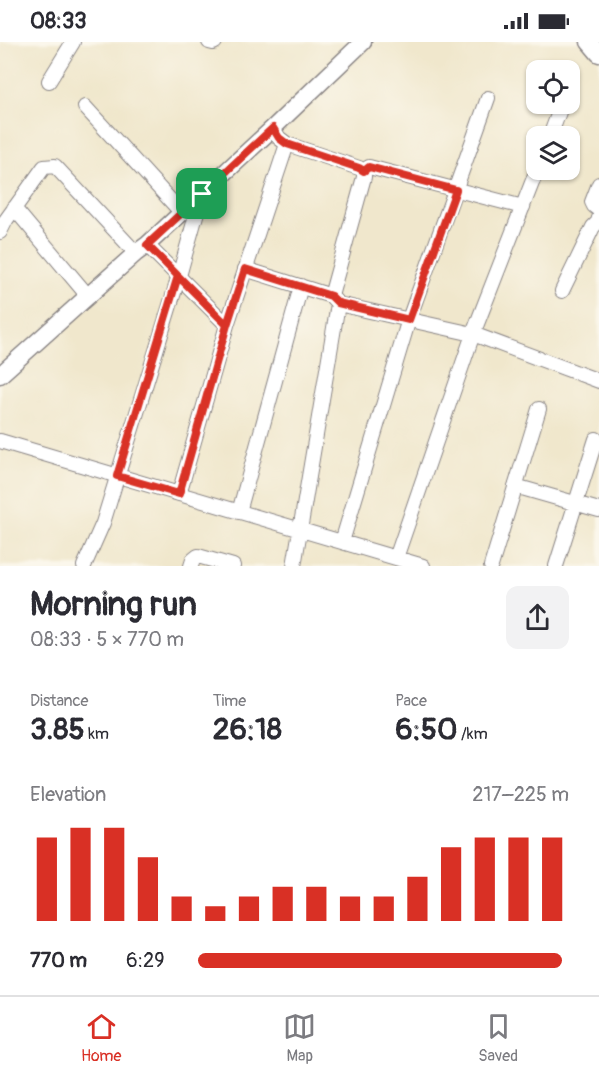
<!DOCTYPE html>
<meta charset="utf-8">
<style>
:root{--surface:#fff;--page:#f2f2f3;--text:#2b2b33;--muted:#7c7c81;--line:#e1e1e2;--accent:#d93025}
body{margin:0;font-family:Pangolin,sans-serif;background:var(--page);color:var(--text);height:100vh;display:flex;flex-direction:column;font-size:22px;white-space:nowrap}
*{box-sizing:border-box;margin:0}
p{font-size:20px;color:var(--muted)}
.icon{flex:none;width:33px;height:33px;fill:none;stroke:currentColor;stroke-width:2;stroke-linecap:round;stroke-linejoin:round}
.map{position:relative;height:524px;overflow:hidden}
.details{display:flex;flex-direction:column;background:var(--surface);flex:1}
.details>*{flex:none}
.fabs{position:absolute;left:526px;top:18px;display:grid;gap:12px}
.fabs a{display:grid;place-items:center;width:54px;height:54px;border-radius:12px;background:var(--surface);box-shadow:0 2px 4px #0004;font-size:30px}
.pin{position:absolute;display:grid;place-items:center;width:51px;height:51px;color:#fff;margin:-26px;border-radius:12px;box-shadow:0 3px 9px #0006}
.round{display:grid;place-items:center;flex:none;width:63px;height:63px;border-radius:12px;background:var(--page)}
.overview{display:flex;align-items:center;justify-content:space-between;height:102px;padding:0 30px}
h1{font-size:33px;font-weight:800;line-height:45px}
.metrics{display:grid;grid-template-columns:repeat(3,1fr);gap:9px;height:102px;padding:6px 30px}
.metrics div{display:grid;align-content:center}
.metrics b{font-size:30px;font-weight:800}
.metrics small{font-size:16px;font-weight:400}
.metrics p{font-size:16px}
.chart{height:168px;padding:12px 30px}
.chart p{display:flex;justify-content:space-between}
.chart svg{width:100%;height:108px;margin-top:6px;stroke:var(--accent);stroke-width:6}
ul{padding:0 30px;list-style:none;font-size:20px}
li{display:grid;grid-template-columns:96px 72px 1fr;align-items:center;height:45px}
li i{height:15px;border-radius:8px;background:var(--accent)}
.status{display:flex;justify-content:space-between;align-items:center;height:42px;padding:0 30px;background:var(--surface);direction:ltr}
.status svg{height:16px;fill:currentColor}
.menu{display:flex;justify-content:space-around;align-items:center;height:84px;border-top:2px solid var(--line);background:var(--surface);font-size:16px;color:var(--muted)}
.menu a{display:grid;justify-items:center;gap:3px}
.menu .on{color:var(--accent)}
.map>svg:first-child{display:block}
</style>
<div class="status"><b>08:33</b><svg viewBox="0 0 49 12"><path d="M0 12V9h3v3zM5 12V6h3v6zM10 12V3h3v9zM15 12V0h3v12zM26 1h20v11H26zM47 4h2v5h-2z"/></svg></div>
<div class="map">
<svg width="599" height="524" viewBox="0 0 599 524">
<rect width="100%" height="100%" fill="#fbf7ec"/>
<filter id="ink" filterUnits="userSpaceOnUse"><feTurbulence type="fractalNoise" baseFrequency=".0167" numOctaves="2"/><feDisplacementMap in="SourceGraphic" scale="12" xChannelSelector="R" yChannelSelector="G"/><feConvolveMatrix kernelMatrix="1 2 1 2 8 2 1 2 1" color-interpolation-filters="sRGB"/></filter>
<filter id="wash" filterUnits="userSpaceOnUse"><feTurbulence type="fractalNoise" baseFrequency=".008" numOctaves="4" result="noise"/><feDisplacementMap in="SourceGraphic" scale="24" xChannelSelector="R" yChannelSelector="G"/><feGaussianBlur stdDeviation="1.35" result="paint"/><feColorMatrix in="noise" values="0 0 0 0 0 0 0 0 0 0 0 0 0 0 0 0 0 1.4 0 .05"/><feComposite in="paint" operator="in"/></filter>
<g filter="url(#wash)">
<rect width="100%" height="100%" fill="#f0e7cc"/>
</g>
<g filter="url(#ink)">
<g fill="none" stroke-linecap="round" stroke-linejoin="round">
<defs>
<path id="minor" d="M209,0l4,1 2,-1
M49,39l24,-39
M85,65l97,106
M273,86l6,10 8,6 72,24 5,3v6l-33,119 7,8 -44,262
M550,94l12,-32
M364,129l5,-4 154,40
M599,142l-7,18 2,4 5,4
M14,166l74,88
M0,190l6,-12 38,-53 11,-1 81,87
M147,203l80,80
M245,227l86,27
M562,249l31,-64 5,-5 1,-4
M338,262l135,30 126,47
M0,399l423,125
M515,444l84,24
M179,452l48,-169 60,-181
M239,470l62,-226
M342,500l67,-223 79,-221
M396,516l77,-224 64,-164
M84,524l19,-43 76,-247 23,-82
M191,524l2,-6 5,-4 35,10
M491,524l48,-157
M556,524l40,-127"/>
<path id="tertiary" d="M589,0l10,12
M0,333l136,-122 11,-8 126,-117 90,-86"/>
</defs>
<!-- minor casing -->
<use href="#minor" stroke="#898484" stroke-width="16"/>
<!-- tertiary casing -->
<use href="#tertiary" stroke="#898484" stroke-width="19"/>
<!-- minor -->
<use href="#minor" stroke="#fff" stroke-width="14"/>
<!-- tertiary -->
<use href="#tertiary" stroke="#fff" stroke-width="16"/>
</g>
</g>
<g fill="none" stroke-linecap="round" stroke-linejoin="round" filter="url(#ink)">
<defs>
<path id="route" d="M202,152l-55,51 80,80 -48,169 -62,-18 61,-200 49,49 18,-56 86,27 7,7 71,17 47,-130 -87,-23 -5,4 -5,-3 -72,-24 -8,-6 -6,-10 -71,66"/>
</defs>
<!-- route casing -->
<use href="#route" stroke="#fff" stroke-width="12"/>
<!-- route -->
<use href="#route" stroke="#d93025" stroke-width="8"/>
</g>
</svg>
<div class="fabs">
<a><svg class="icon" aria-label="locate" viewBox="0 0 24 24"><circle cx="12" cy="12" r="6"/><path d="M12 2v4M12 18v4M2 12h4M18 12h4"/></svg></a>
<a><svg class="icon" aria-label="layers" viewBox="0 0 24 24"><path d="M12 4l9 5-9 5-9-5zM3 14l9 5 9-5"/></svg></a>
</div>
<div class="pin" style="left:202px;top:152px;background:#1e9e55"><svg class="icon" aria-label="arrive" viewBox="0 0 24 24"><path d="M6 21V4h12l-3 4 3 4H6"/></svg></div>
</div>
<section class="details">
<div class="overview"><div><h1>Morning run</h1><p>08:33 · 5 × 770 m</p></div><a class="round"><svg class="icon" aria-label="share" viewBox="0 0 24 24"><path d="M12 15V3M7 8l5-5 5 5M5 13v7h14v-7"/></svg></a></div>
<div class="metrics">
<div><p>Distance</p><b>3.85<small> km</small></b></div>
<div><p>Time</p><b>26:18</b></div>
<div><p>Pace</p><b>6:50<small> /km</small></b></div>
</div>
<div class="chart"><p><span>Elevation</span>217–225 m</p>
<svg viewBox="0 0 160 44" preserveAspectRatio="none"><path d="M5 44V10M15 44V6M25 44V6M35 44V18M45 44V34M55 44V38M65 44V34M75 44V30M85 44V30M95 44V34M105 44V34M115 44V26M125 44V14M135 44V10M145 44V10M155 44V10"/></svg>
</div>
<ul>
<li><b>770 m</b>6:29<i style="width:98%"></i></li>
</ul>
</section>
<nav class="menu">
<a class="on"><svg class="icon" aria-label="home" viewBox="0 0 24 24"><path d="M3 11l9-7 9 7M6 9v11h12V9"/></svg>Home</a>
<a><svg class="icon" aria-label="map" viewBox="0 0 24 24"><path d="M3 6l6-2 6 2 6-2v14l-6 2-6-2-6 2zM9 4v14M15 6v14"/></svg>Map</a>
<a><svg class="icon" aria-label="saved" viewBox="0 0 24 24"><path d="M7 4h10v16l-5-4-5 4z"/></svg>Saved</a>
</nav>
